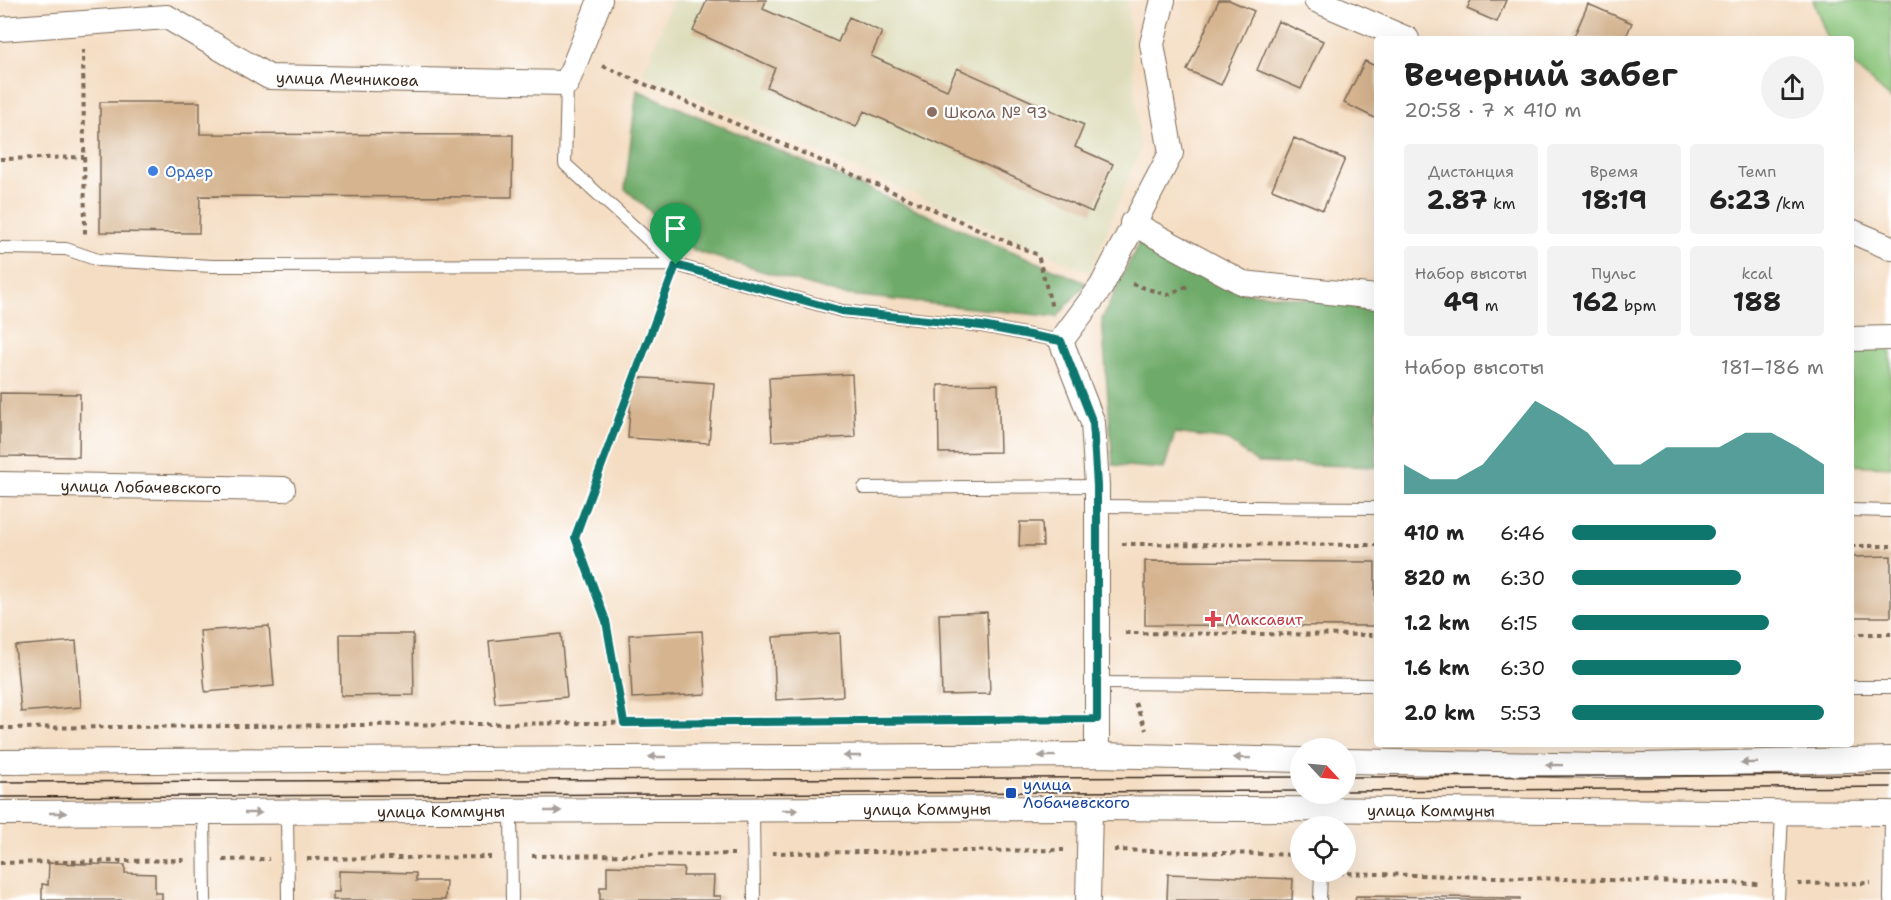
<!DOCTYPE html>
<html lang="ru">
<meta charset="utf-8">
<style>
:root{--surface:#fff;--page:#f2f2f2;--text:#222;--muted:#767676;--accent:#0f766e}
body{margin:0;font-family:"Shantell Sans",sans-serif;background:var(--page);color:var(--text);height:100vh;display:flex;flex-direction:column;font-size:22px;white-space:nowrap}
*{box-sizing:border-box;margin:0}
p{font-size:20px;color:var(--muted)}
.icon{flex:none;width:33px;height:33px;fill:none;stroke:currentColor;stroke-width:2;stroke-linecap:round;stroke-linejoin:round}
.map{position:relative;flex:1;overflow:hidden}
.details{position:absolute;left:1374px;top:36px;width:480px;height:711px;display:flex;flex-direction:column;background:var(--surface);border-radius:6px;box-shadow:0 6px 24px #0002}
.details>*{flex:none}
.needle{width:39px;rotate:116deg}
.controls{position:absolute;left:1290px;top:738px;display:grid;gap:12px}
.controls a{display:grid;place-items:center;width:66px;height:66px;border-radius:50%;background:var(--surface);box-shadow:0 6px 24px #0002;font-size:30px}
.pin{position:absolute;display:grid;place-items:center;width:51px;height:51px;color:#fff;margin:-62px -26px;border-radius:50% 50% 50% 0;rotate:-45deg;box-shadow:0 0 6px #0007}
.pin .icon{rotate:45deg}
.round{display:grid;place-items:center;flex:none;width:63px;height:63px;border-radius:32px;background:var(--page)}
.headline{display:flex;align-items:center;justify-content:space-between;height:102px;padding:0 30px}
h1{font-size:33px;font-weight:700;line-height:45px}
.stats{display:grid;grid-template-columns:repeat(3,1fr);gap:9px;height:102px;padding:6px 30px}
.stats div{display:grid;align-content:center;border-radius:6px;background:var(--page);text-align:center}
.stats b{font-size:26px;font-weight:700}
.stats small{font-size:16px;font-weight:400}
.stats p{font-size:16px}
.chart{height:168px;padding:12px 30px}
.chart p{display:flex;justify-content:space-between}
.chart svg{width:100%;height:108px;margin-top:6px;fill:var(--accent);opacity:.7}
ul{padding:0 30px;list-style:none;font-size:20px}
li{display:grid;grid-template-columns:96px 72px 1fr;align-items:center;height:45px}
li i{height:15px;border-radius:8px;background:var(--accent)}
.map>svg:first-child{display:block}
</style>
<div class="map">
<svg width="1891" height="900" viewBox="0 0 1891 900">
<rect width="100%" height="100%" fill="#fff"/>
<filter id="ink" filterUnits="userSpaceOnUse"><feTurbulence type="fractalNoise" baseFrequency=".0167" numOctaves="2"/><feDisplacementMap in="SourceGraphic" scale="12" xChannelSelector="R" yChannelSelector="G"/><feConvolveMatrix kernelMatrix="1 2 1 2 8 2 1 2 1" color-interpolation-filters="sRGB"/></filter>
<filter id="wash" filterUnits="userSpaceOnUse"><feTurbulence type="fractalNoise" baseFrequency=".008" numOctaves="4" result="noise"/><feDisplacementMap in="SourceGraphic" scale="24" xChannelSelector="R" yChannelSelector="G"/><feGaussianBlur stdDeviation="1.35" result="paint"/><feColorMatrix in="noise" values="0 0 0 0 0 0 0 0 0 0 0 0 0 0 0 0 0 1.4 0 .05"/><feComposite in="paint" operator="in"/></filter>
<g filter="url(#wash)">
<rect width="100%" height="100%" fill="#f4ddc2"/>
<!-- built -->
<path fill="#deddbb" d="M673,0h454l13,150 -50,122 -447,-198z"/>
<!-- green -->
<path fill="#89c479" stroke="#62774c" stroke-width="1.5" d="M1813,0h78v99l-40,-36v-24h-23z
M1851,337l40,3v127l-40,-2z"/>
<!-- forest -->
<path fill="#6eaa69" stroke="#546a44" stroke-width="1.5" d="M637,90l449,193 -29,34 -218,-23 -144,-43 -70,-62z
M1142,236l94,55 141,16v160l-120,-4 -29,-23 -53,-7 -11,36 -51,-4 -11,-146z"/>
<g id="blocks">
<!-- building -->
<path fill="#d5b48f" d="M707,0h59l-3,9 75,33 11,-25 33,15 -11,24 76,34 10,-22 127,57 -9,22 38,17 -21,48 -228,-101 -8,16 -89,-40 8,-19 -82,-37z
M1219,0h10l25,11 -33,74 -34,-15z
M1471,0h35l-9,22 -30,-13z
M1588,4l44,19 -7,16h-52z
M1278,21l45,20 -22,48 -44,-19z
M1365,61l12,6v52l-33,-16z
M100,102h100v32l313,1 -1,62 -312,-1 -1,37 -99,-1z
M1294,138l51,21 -22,51 -51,-21z
M852,374l3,63 -83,4 -3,-63z
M632,377l82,6 -5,60 -81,-5z
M998,384l2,68 -61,1 -1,-68z
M0,393l80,1 -1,63 -79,-1z
M1020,522h22l1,24h-24z
M1891,556v61h-40v-60z
M1145,561l230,1v64l-230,-1z
M987,612l3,82 -48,1 -3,-81z
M269,626l5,60 -69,6 -5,-61z
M702,631l4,63 -74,4 -3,-63z
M840,633l3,63 -67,4 -3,-63z
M340,634h73l1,61 -73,1z
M561,634l6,63 -72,6 -6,-62z
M76,641l5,66 -60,5 -6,-66z
M49,863l76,2v8l30,1v19h7v7h-120v-16l6,1z
M607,866l77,2 -1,8h31l-1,20h8v4h-121v-13h7z
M339,871l77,2v8h30l-1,19h-112v-8h6z
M1168,874l125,5 -1,21h-125z
M1356,896l164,2v2h-165z"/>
</g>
</g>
<g filter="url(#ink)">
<use href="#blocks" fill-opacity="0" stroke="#7c6957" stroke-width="1.5"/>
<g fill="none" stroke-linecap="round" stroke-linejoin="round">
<defs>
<path id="lane" d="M567,83l-2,81 111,101
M0,248l66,1 32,11 115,6 463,-1 166,46 140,15 79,15
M864,488l233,-2
M1097,506l280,2
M1851,510l40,1
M1097,683l280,2
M1851,687h40
M753,810l1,90
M511,811l1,89
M204,813l1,87
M287,813l1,87
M1320,900l1,-28
M1778,900l4,-87
M1890,900l1,-87"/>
<g id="street">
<path d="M1316,0l91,39"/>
<path id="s1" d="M0,29l167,-12 102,60 298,6 33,-83"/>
<path d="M1132,223l111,60 134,14"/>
<path d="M1851,231l40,17"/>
<path d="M1851,339l40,-1"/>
<path id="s2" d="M0,484l283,5"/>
<path d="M1097,755v-269l-4,-63 -32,-82 40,-54 70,-134 -19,-109 11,-44"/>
<path d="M1346,761l257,5 288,-7"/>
<path d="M0,762l1097,-7 203,5"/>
<path id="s3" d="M0,813l1090,-5 801,5"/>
<path d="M1088,900l2,-92"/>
</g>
</defs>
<!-- lane casing -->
<use href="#lane" stroke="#7c6957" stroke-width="14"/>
<!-- street casing -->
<use href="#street" stroke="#7c6957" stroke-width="26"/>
<!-- path -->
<path stroke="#7c6957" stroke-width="4" stroke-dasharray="4.5 4.5" stroke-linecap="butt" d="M83,49l2,187
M603,66l435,189 14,53
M0,159l84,-2
M1132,284l35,11 23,-10
M1122,544l255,1
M1851,546h40
M1125,633l252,2
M1851,634h40
M1135,703l11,27
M624,723l-18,-102 -31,-84 93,-251
M0,728l1072,-9
M1114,850l186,5
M772,853l292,-3
M532,856l202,-2
M307,859l184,-2
M223,860l46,-1
M0,863l185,-3
M1339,873l421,11
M1798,884l73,-1"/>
<!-- lane -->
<use href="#lane" stroke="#fff" stroke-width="12"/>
<!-- street -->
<use href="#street" stroke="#fff" stroke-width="24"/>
<!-- tram -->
<path stroke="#3b2a1e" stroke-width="1.5" d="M1346,777l545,-2
M0,782l1300,-5
M1346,791l545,-4
M0,797l1300,-6"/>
</g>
<!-- one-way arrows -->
<defs><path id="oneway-solid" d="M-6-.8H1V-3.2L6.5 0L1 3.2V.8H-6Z" transform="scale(1.5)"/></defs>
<g fill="#a79f9a">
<use href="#oneway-solid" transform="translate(852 756) rotate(180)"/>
<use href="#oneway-solid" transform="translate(1047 756) rotate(180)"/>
<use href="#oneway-solid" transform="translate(657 757) rotate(180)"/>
<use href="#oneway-solid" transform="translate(1242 758) rotate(-179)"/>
<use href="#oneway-solid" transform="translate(1749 763) rotate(179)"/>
<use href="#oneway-solid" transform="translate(1554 765) rotate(-179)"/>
<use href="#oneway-solid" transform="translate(790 810)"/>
<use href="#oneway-solid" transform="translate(553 811)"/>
<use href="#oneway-solid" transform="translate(58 813)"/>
<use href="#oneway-solid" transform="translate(253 813)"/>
</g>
</g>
<g fill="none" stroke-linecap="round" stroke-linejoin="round" filter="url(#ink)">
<defs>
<path id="route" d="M676,265l166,46 140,15 79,15 32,82 4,63v233l-473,4 -18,-102 -31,-84z"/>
</defs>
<!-- route casing -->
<use href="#route" stroke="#fff" stroke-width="12"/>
<!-- route -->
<use href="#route" stroke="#0f766e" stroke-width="8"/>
</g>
<!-- markers -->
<circle fill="#8d6e63" stroke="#fff" stroke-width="2" cx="932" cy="112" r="6"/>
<circle fill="#3f7fe0" stroke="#fff" stroke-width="2" cx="153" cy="171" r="6"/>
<path fill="#e0444e" stroke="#fff" stroke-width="2" d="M1210 610h6v6h6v6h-6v6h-6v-6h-6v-6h6z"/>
<rect fill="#1a4fb4" stroke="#fff" stroke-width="2" x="1005" y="787" width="12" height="12" rx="3"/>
<g text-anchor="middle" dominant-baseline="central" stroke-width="4.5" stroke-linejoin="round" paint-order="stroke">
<!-- street labels -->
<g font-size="16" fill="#3b2a1e" stroke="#fff">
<text stroke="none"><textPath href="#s1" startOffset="364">улица Мечникова</textPath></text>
<text stroke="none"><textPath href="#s2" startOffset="141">улица Лобачевского</textPath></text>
<text stroke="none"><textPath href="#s3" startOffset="927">улица Коммуны</textPath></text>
<text stroke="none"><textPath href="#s3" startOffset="1431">улица Коммуны</textPath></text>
<text stroke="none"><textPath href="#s3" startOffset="441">улица Коммуны</textPath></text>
</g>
<!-- education labels -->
<g font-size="16" fill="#785e54" stroke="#fff" text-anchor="start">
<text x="944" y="112">Школа № 93</text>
</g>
<!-- shop labels -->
<g font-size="16" fill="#366cbe" stroke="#fff" text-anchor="start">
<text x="165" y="171">Ордер</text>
</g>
<!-- health labels -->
<g font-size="16" fill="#be3a42" stroke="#fff" text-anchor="start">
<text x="1225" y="619">Максавит</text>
</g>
<!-- transit labels -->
<g font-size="16" fill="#164399" stroke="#fff" text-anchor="start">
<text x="1023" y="784">улица<tspan x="1023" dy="18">Лобачевского</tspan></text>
</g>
</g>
</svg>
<div class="controls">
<a><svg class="needle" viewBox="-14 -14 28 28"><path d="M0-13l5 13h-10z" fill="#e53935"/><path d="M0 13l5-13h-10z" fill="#767676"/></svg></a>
<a><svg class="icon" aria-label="locate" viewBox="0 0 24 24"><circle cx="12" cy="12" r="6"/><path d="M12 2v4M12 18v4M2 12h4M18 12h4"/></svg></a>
</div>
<div class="pin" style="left:676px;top:265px;background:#1e9e55"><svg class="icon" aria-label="arrive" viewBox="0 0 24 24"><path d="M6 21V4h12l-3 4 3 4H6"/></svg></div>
<section class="details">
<div class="headline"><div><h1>Вечерний забег</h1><p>20:58 · 7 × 410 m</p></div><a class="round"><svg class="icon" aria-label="share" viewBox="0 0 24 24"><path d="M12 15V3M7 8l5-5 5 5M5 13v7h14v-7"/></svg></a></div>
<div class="stats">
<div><p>Дистанция</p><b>2.87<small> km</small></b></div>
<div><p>Время</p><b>18:19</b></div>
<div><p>Темп</p><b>6:23<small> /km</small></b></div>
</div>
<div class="stats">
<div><p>Набор высоты</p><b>49<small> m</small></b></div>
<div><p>Пульс</p><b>162<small> bpm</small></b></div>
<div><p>kcal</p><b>188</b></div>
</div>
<div class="chart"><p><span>Набор высоты</span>181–186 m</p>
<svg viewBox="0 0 160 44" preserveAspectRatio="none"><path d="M0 44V32L10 38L20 38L30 32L40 19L50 6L60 12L70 19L80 32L90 32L100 25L110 25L120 25L130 19L140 19L150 25L160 32V44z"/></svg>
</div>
<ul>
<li><b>410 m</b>6:46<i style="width:57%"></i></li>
<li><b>820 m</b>6:30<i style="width:67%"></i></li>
<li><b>1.2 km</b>6:15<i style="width:78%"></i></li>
<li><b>1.6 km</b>6:30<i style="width:67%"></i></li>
<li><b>2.0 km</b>5:53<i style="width:100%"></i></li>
</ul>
</section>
</div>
